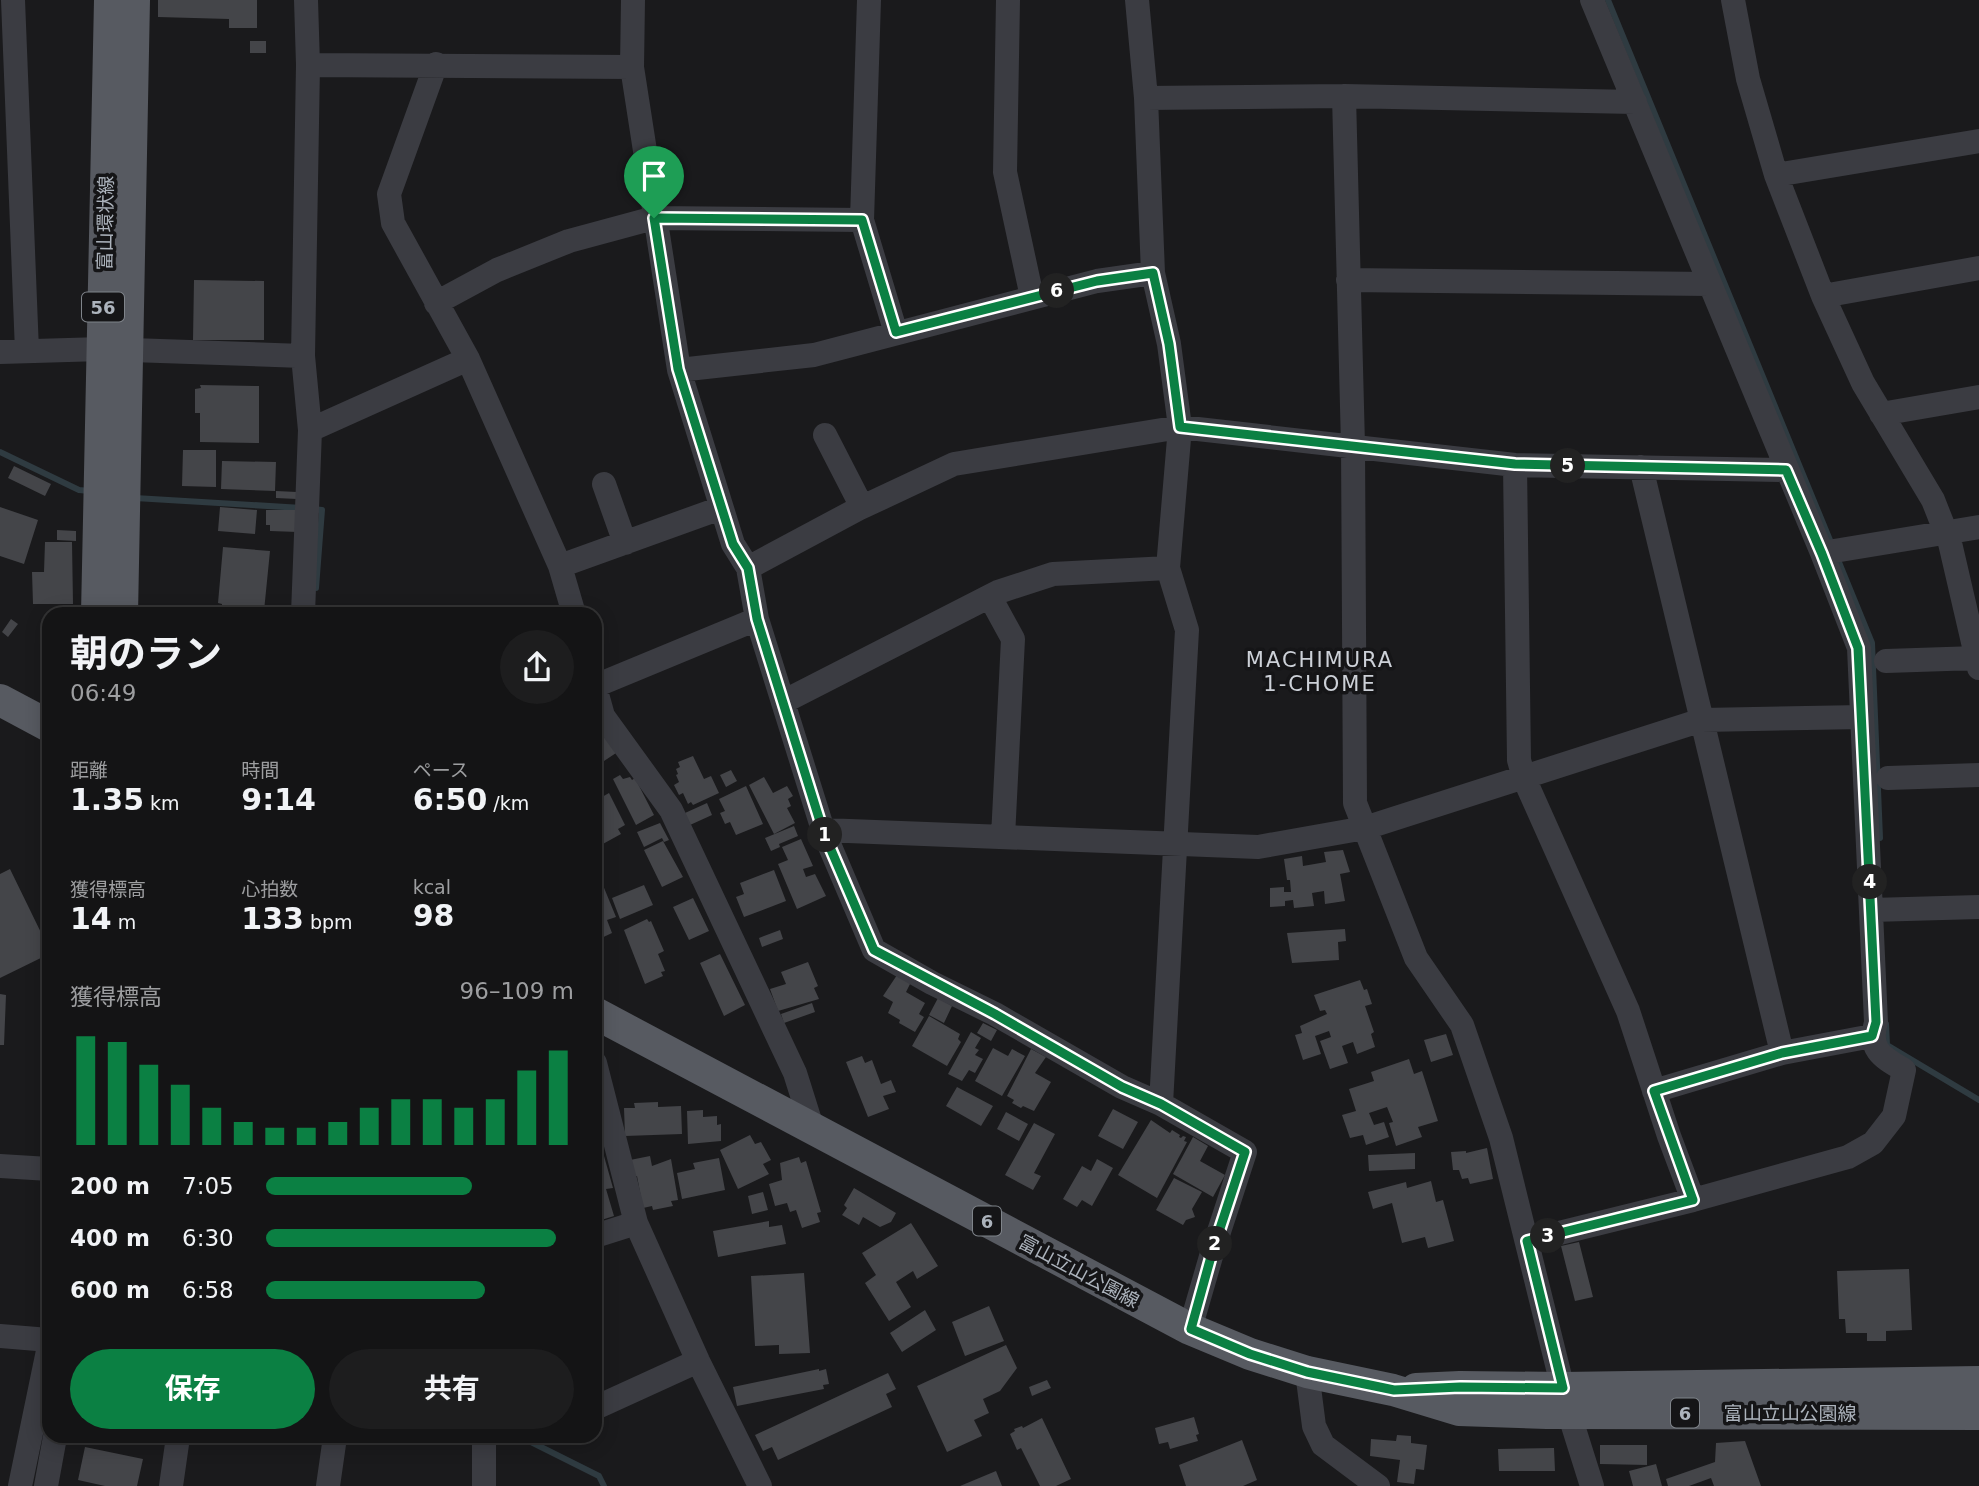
<!DOCTYPE html>
<html lang="ja">
<meta charset="utf-8">
<style>
:root{--surface:#141415;--page:#1d1d1e;--text:#f1f3f6;--muted:#9d9ea0;--line:#333334;--accent:#0b8043}
body{margin:0;font-family:"DejaVu Sans","Noto Sans JP",sans-serif;background:var(--page);color:var(--text);height:100vh;display:flex;flex-direction:column;font-size:26px;white-space:nowrap}
*{box-sizing:border-box;margin:0}
p{font-size:23px;color:var(--muted)}
.icon{flex:none;width:38px;height:38px;fill:none;stroke:currentColor;stroke-width:2;stroke-linecap:round;stroke-linejoin:round}
.map{position:relative;flex:1;overflow:hidden}
.side{position:absolute;left:42px;top:607px;width:560px;height:836px;display:flex;flex-direction:column;background:var(--surface);border-radius:21px;box-shadow:0 4px 18px #0003,0 0 0 2px var(--line)}
.side>*{flex:none}
.pin{position:absolute;display:grid;place-items:center;width:60px;height:60px;color:#fff;margin:-72px -30px;border-radius:50% 50% 50% 0;rotate:-45deg;box-shadow:0 0 7px #0007}
.pin .icon{rotate:45deg}
.km{position:absolute;width:35px;height:35px;margin:-18px;border-radius:50%;background:#222;color:#fff;font-size:19px;line-height:35px;text-align:center}
.round{display:grid;place-items:center;flex:none;width:74px;height:74px;border-radius:37px;background:var(--page)}
.summary{display:flex;align-items:center;justify-content:space-between;height:119px;padding:0 28px}
h1{font-size:38px;font-weight:700;line-height:52px}
.stats{display:grid;grid-template-columns:repeat(3,1fr);gap:10px;height:119px;padding:7px 28px}
.stats div{display:grid;align-content:center}
.stats b{font-size:30px;font-weight:700}
.stats small{font-size:19px;font-weight:400}
.stats p{font-size:19px}
.chart{height:196px;padding:14px 28px}
.chart p{display:flex;justify-content:space-between}
.chart svg{width:100%;height:126px;margin-top:7px;stroke:var(--accent);stroke-width:6}
.button{display:flex;gap:14px;margin-top:auto;padding:14px 28px}
.button a{flex:1;height:80px;border-radius:42px;background:var(--accent);color:#fff;font-size:28px;font-weight:700;line-height:80px;text-align:center}
.button a+a{background:var(--page);color:var(--text)}
ul{padding:0 28px;list-style:none;font-size:23px}
li{display:grid;grid-template-columns:112px 84px 1fr;align-items:center;height:52px}
li i{height:18px;border-radius:9px;background:var(--accent)}
.map>svg:first-child{display:block}
</style>
<div class="map">
<svg width="1979" height="1486" viewBox="0 0 1979 1486">
<rect width="100%" height="100%" fill="#1a1a1c"/>
<g fill="none" stroke-linecap="round" stroke-linejoin="round">
<!-- stream -->
<path stroke="#2f3b41" stroke-width="6" d="M1608,0l224,545
M0,452l79,38 11,1
M135,498l167,10
M313,509l9,1 -6,78
M1836,555l36,88 8,195
M1886,1024l1,21 92,55
M521,1437l78,39 5,10"/>
</g>
<!-- building -->
<path fill="#444549" d="M158,0h99v28h-28v-9l-71,-2z
M250,41h16v12h-16z
M194,280l70,1v59h-71z
M200,385l59,1v57l-59,-1v-29h-5v-24l6,-1z
M183,450h33v37l-34,-1z
M222,461l54,1 -1,29 -54,-2z
M14,466l37,18 -6,12 -37,-18z
M276,491l21,1v7l-21,-1z
M0,507l38,13 -14,44 -24,-8z
M220,507l37,3 -2,24 -37,-3z
M266,510h33l-1,22 -28,-1v-6h-4z
M57,530l19,1v10l-19,-1z
M45,542h27l1,62h-40l-1,-32h12z
M223,547l47,4 -6,60 -42,-3v-4l-4,-1z
M11,619l7,5 -10,13 -6,-5z
M605,735l11,18 -15,10 -6,-9v-12z
M693,756l11,23 7,-3 8,17 -26,12 -2,-3 -3,2 -5,-11 -4,2 -5,-10 5,-3 -3,-7 2,-1 -2,-5 4,-2 -2,-5z
M731,770l6,11 -11,6 -6,-12z
M620,775l3,4 7,-2 2,3 3,-2 19,37 -18,10 -23,-46z
M764,777l9,16 14,-7 6,10 -5,3 3,7 -4,2 8,15 -21,11 -25,-49z
M746,786l17,38 -27,11 -6,-13 -5,2 -5,-11 5,-2 -6,-12z
M609,793l16,32 -7,4 3,5 -20,11 2,3 -8,4v-51z
M707,803l5,12 -22,10 -5,-12z
M660,823l9,17 -5,2 -2,-4 -18,9 -7,-15z
M794,826l4,10 -19,8 1,3 -9,4 -6,-13z
M801,839l12,27 -10,3 3,8 9,-3 11,22 -29,13 -19,-45 10,-4 -6,-13z
M663,841l20,36 -21,10 -18,-37z
M1343,850l7,22 -10,2 5,27 -20,3 -1,-13 -12,2 2,13 -20,2 -1,-8 -8,1v5l-15,1v-19l14,-1v5h7l-1,-12h-3l-3,-21 18,-3 1,10 23,-4 -2,-10z
M10,869l39,80v5l-49,24v-104z
M774,870l12,31 -42,16 -8,-20 8,-3 -4,-11z
M600,878l16,39 -9,3 5,13 -17,8v-61z
M644,885l9,20 -33,14 -8,-21z
M693,898l16,33 -20,9 -16,-33z
M647,919l2,3 2,-1 13,30 -6,3 7,17 -4,1 2,4 -18,8 -21,-54z
M1345,929l1,12 -8,1 1,18 -47,3 -5,-30z
M780,930l3,9 -21,8 -3,-9z
M720,954l25,51 -21,11 -24,-53z
M808,962l10,24 -4,2 5,11 -41,12 -8,-22 16,-5 -5,-12z
M897,975l14,7 -5,10 19,11 -6,11 5,3 -9,15 -16,-9 1,-3 -12,-7 5,-11 -10,-6z
M1360,980l4,10 3,-1 5,15 -7,2 9,26 -3,2 4,13 -18,7 -4,-12 -11,4 6,17 -18,6 -10,-28 11,-4 -2,-6 -14,5 6,18 -18,6 -8,-25 7,-2 -2,-7 27,-12 -2,-4 -5,1 -6,-16z
M0,994l6,1 -2,50h-4z
M938,998l14,8 -8,17 -15,-8z
M812,1003l3,9 -31,11 -3,-9z
M929,1016l31,18 -2,5 3,3 -14,24 -35,-20z
M983,1023l14,7 -6,11 -14,-8z
M971,1032l10,6 -6,10 4,2 -4,5 8,4 -8,14 -6,-3 -7,11 -14,-7z
M1446,1034l7,21 -22,7 -7,-22z
M993,1048l15,8 4,-7 13,7 -23,40 -27,-15z
M1031,1049l15,8 -11,16 16,9 -17,29 -11,-5 -2,2 -9,-5 2,-3 -7,-4z
M862,1056l3,7 7,-3 9,24 10,-4 5,12 -13,4 6,13 -21,8 -22,-55z
M1409,1059l5,15 8,-3 16,50 -20,6 4,10 -26,9 -7,-23 4,-1 -6,-15 -18,6 5,12 10,-3 5,15 -23,8 -3,-10 -13,3 -8,-23 14,-4 -7,-22 25,-8 -3,-9z
M957,1087l36,19 -12,20 -35,-20z
M658,1102v5l23,-1 1,28 -57,2 -1,-28h11l-1,-5z
M1113,1109l25,13 -15,27 -25,-13z
M703,1110v7l14,-1v9l4,-1v17l-33,3 -1,-33z
M1006,1112l22,12 -9,17 -22,-12z
M1151,1120l19,13 2,-3 8,5 -1,2 2,1 2,-2 3,1 -2,4 3,1 -30,56 -39,-23z
M1034,1123l21,11 -21,39 7,3 -8,14 -28,-15z
M750,1135l5,9 6,-2 10,18 -8,4 6,10 -31,15 -18,-39z
M1193,1137l15,9 -8,15 25,14 -12,22 -40,-23z
M1487,1148l6,31 -23,5 -2,-6 -6,1 -3,-9h-6l-2,-18 15,-1v2z
M1415,1153v16l-46,2 -1,-16z
M604,1156l9,32 -7,1 8,27 -19,6v-63z
M650,1156l2,10 19,-7 7,41 -7,1 2,5 -20,4 -1,-4 -9,2 -6,-32 -4,1 -3,-17z
M799,1157l2,6 5,-2 15,51 -4,1 3,9 -18,6 -6,-18 -6,2 -3,-9 -12,3 -6,-22 13,-4 -2,-17z
M719,1158l6,32 -43,9 -5,-26 18,-4 -2,-6z
M1097,1159l16,9 -21,38 -10,-6 -5,7 -14,-8 19,-33 9,5z
M1174,1178l28,14 -10,17 3,8 -9,3 -3,5 -27,-15z
M1431,1181l5,21 7,-2 11,41 -26,7 -3,-11 -23,6 -10,-40 -19,6 -5,-17 38,-10 1,6z
M854,1188l42,25 -5,9 -11,5 -17,-10 -4,8 -17,-10 5,-7 -3,-3z
M763,1192l5,18 -16,4 -4,-18z
M769,1221v6l13,-2 4,19 -68,13 -5,-26z
M911,1223l27,43 -21,13 -4,-8 -17,11 15,25 -22,14 -24,-38 11,-8 -14,-22z
M1579,1242l14,55 -18,4 -14,-55z
M1909,1269l3,61 -26,1v10h-19v-8h-21l-1,-14h-6l-2,-48z
M804,1273l6,80 -31,1v-9l-24,1 -4,-70z
M989,1306l15,35 -39,15 -13,-34z
M925,1310l11,20 -34,22 -12,-19z
M1006,1345l11,23 -17,23 -17,8 6,14 -15,7 8,16 -35,16 -30,-66z
M819,1369v2l7,-2 3,15 -6,1 1,4 -87,17 -4,-19z
M888,1373l8,16 -10,5 6,13 -114,53 -6,-13 -9,4 -8,-16z
M1047,1380l4,8 -19,8 -3,-9z
M1194,1417l5,17 -3,1 2,6 -28,8 -2,-7 -9,2 -4,-16z
M1042,1418l29,61 -15,7h-16l-19,-38 -4,2 -7,-16 5,-3 -1,-2 8,-3 1,2z
M1397,1435l14,1v7l16,2 -3,25 -8,-1 -2,15 -17,-2 3,-22 -30,-4 1,-17 25,2z
M1242,1440l15,40 -14,6h-57l-7,-21z
M1745,1441l16,45h-47l-3,-8 -22,8h-21l-2,-7 49,-17 1,-19z
M1600,1445h47v20l-47,-1z
M85,1447l58,12 -6,27h-32l-27,-6z
M1554,1448l1,23h-56l-1,-22z
M1656,1464l6,22h-29l-4,-15z
M996,1471l6,15h-42z"/>
<g fill="none" stroke-linecap="round" stroke-linejoin="round">
<!-- minor -->
<path stroke="#3b3c42" stroke-width="24" d="M13,0l14,351
M633,0l-1,67 47,303 54,174 15,24 9,51 66,211 51,120 58,33 63,31 127,73 39,17 84,48 -33,101 -22,76
M869,0l-7,220 34,113
M1008,0l-3,172 27,125
M1137,0l9,98 7,175 16,71 11,83 -12,141 19,62 -26,474
M1733,0l15,79 28,96 47,121 40,87 70,117 17,43 29,125
M436,64l-47,130 4,29 75,136 92,207 14,48
M308,65l324,2
M1344,96l9,349 2,358 61,155 46,67 39,113 68,275 23,73
M1146,98l198,-2 291,6
M1776,175l203,-34
M1348,280l361,4
M1823,296l156,-28
M436,303l61,-33 72,-29 85,-23 208,2
M0,352l102,-3 201,7
M679,370l135,-15 283,-74 56,-8
M1881,414l98,-17
M310,430l158,-71
M825,435l37,72
M1515,465l4,295 5,18 104,233 41,125 24,64
M1641,467l141,586
M604,484l21,59
M1822,553l157,-26
M560,566l161,-58
M748,568l110,-59 96,-45 226,-37 335,38 271,5
M990,597l23,42 -10,198
M303,614l7,-184 -7,-74 5,-291 -2,-65
M1886,661l91,-3
M595,686l162,-67
M595,687l8,29 68,94 124,263 17,54
M783,702l215,-110 55,-18 115,-6
M1888,778l91,-3
M823,830l435,17 107,-19 337,-108 160,-3
M1871,910l108,-3
M595,1063l41,160 62,138 62,125
M1654,1091l128,-38 90,-17
M0,1166l49,3
M595,1236l41,-13
M1527,1241l166,-41 155,-43 25,-14 21,-27 10,-46c-22,-13 -36,-20 -28,-48l-17,-374 -37,-95 -230,-553
M0,1336l49,4
M1307,1372l7,54 9,19 55,41
M595,1408l103,-47
M20,1486l29,-140
M46,1486l9,-49
M171,1486l7,-49
M328,1486l7,-49
M484,1486v-49"/>
<!-- major -->
<path stroke="#575a61" stroke-width="32" d="M97,614l13,-614
M122,614l12,-614
M0,700l49,26
M595,1013l595,316 60,25 57,18 86,18 66,20 88,3 432,1
M1416,1389l44,-2 103,1 416,-6"/>
</g>
<g fill="none" stroke-linecap="round" stroke-linejoin="round">
<defs>
<path id="route" d="M654,218l208,2 34,112 201,-51 56,-8 16,71 11,83 335,37 271,6 36,84 36,94 18,374 -4,14 -90,17 -128,38 39,109 -166,41 36,147 -103,-1 -66,3 -87,-18 -57,-18 -59,-25 21,-76 33,-101 -84,-48 -39,-17 -127,-73 -121,-64 -51,-119 -66,-212 -9,-51 -15,-24 -55,-175z"/>
</defs>
<!-- route casing -->
<use href="#route" stroke="#fff" stroke-width="14"/>
<!-- route -->
<use href="#route" stroke="#0b8043" stroke-width="9"/>
</g>
<g text-anchor="middle" dominant-baseline="central" stroke-width="7" stroke-linejoin="round" paint-order="stroke">
<!-- shield labels -->
<g fill="#151517" stroke="#7f848a" stroke-width="2">
<rect x="82" y="292.5" width="42" height="29" rx="5"/>
<rect x="973" y="1206.5" width="28" height="29" rx="5"/>
<rect x="1671" y="1398.5" width="28" height="29" rx="5"/>
</g>
<g font-size="18" font-weight="bold" fill="#acb3bc">
<text x="103" y="307">56</text>
<text x="987" y="1221">6</text>
<text x="1685" y="1413">6</text>
</g>
<!-- street labels -->
<g font-size="19" fill="#acb3bc" stroke="#151517">
<text transform="translate(105 223) rotate(-89)">富山環状線</text>
<text transform="translate(1079 1271) rotate(28)">富山立山公園線</text>
<text x="1790" y="1413">富山立山公園線</text>
</g>
<!-- neighbourhood labels -->
<g font-size="21" letter-spacing="2" fill="#cdd1d8" stroke="#151517">
<text x="1320" y="660">MACHIMURA<tspan x="1320" dy="24">1-CHOME</tspan></text>
</g>
</g>
</svg>
<div class="pin" style="left:654px;top:218px;background:#1e9e55"><svg class="icon" aria-label="arrive" viewBox="0 0 24 24"><path d="M6 21V4h12l-3 4 3 4H6"/></svg></div>
<b class="km" style="left:825px;top:835px">1</b>
<b class="km" style="left:1215px;top:1244px">2</b>
<b class="km" style="left:1548px;top:1236px">3</b>
<b class="km" style="left:1870px;top:882px">4</b>
<b class="km" style="left:1568px;top:466px">5</b>
<b class="km" style="left:1057px;top:291px">6</b>
<section class="side">
<div class="summary"><div><h1>朝のラン</h1><p>06:49</p></div><a class="round"><svg class="icon" aria-label="share" viewBox="0 0 24 24"><path d="M12 15V3M7 8l5-5 5 5M5 13v7h14v-7"/></svg></a></div>
<div class="stats">
<div><p>距離</p><b>1.35<small> km</small></b></div>
<div><p>時間</p><b>9:14</b></div>
<div><p>ペース</p><b>6:50<small> /km</small></b></div>
</div>
<div class="stats">
<div><p>獲得標高</p><b>14<small> m</small></b></div>
<div><p>心拍数</p><b>133<small> bpm</small></b></div>
<div><p>kcal</p><b>98</b></div>
</div>
<div class="chart"><p><span>獲得標高</span>96–109 m</p>
<svg viewBox="0 0 160 44" preserveAspectRatio="none"><path d="M5 44V6M15 44V8M25 44V16M35 44V23M45 44V31M55 44V36M65 44V38M75 44V38M85 44V36M95 44V31M105 44V28M115 44V28M125 44V31M135 44V28M145 44V18M155 44V11"/></svg>
</div>
<ul>
<li><b>200 m</b>7:05<i style="width:67%"></i></li>
<li><b>400 m</b>6:30<i style="width:94%"></i></li>
<li><b>600 m</b>6:58<i style="width:71%"></i></li>
</ul>
<div class="button"><a>保存</a><a>共有</a></div>
</section>
</div>
